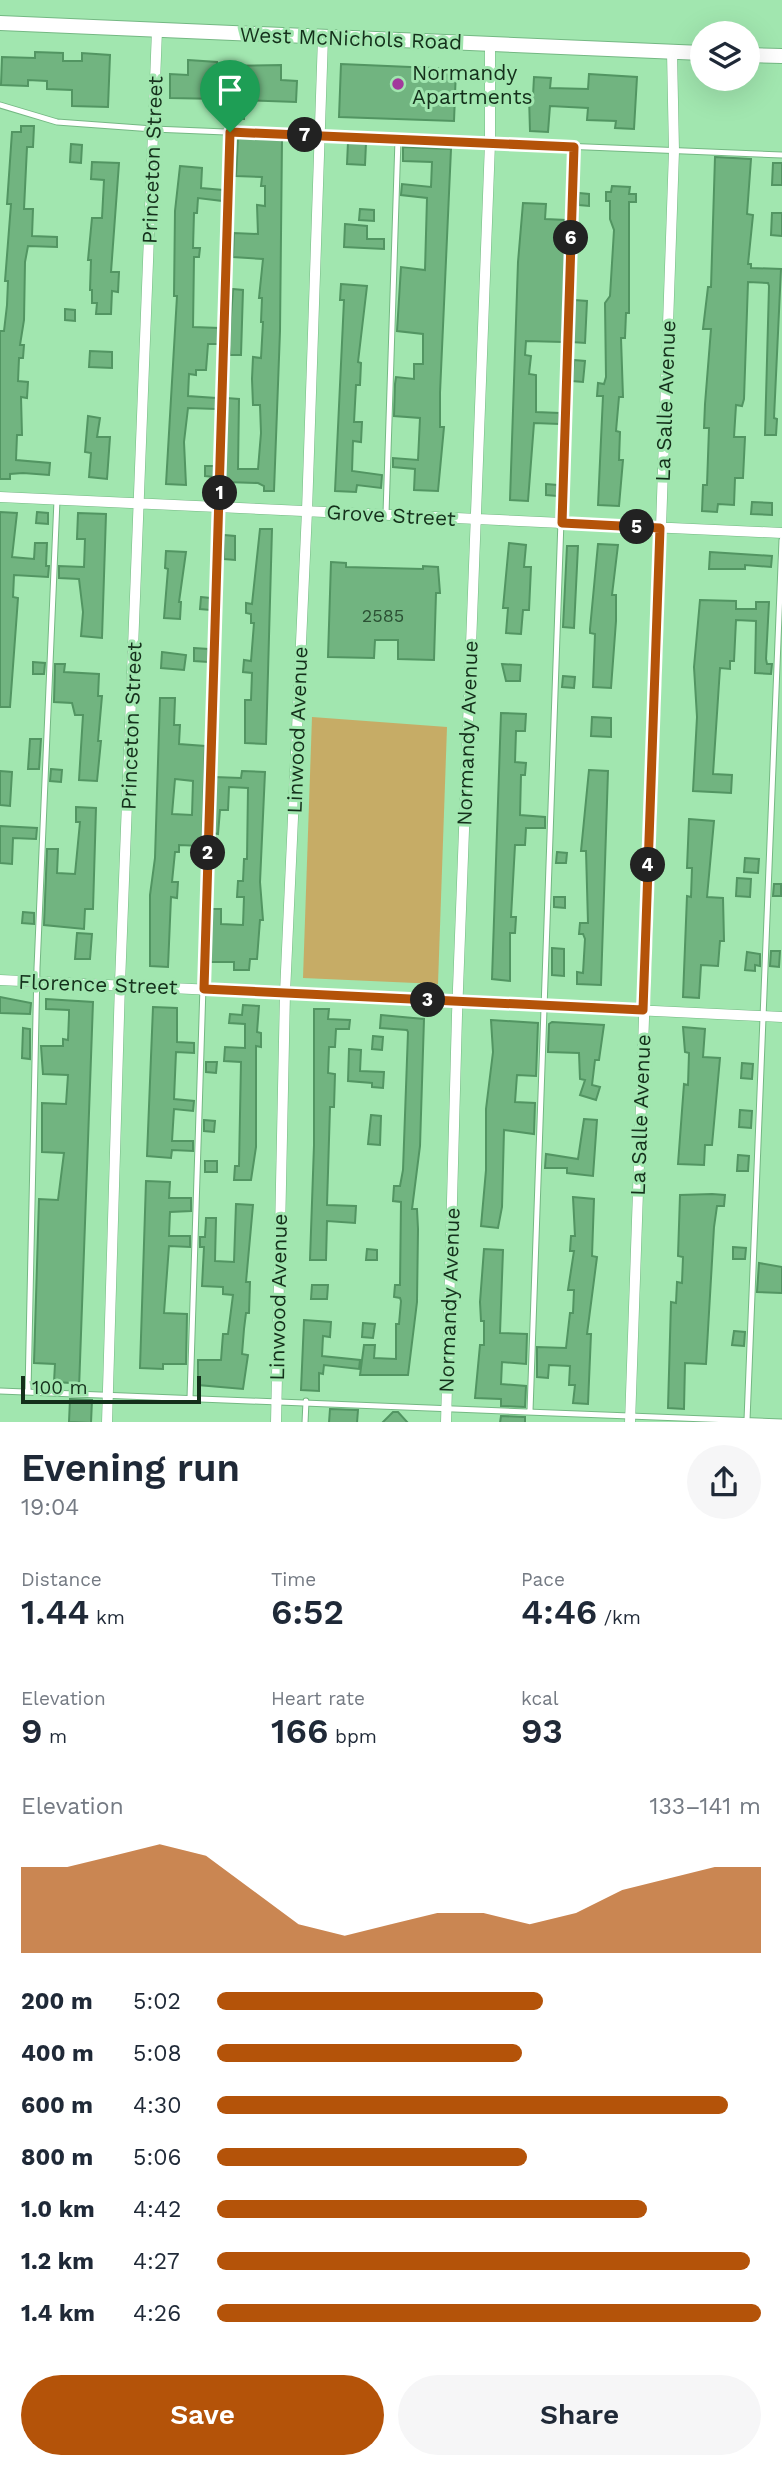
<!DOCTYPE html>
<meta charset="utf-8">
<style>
:root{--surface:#fff;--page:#f6f6f7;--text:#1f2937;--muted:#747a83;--accent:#b45309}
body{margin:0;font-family:"Work Sans",sans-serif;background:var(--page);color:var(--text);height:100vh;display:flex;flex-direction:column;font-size:26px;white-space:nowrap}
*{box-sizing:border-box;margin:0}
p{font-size:23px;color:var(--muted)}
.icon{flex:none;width:38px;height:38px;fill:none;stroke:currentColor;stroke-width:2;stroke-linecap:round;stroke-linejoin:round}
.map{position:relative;height:1422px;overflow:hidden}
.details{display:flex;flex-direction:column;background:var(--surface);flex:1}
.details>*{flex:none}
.controls{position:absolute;left:690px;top:21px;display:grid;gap:14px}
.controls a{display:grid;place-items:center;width:70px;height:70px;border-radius:50%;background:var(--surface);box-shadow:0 7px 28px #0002;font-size:35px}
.scale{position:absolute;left:21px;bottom:18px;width:180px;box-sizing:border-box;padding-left:7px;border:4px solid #14301b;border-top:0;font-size:19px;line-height:24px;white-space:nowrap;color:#14301b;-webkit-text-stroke:5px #a1e6af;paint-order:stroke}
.pin{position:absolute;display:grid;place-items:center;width:60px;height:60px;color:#fff;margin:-72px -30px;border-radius:50% 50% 50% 0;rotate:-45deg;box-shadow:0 0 7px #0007}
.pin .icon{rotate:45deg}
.km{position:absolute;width:35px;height:35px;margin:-18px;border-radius:50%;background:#222;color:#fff;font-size:19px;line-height:35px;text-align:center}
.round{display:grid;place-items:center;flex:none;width:74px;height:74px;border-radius:37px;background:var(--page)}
.head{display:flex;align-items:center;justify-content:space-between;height:119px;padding:0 21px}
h1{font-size:38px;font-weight:600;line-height:52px}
.figures{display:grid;grid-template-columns:repeat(3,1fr);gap:10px;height:119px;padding:7px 21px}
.figures div{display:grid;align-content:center}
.figures b{font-size:35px;font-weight:600}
.figures small{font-size:19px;font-weight:400}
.figures p{font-size:19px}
.chart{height:196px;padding:14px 21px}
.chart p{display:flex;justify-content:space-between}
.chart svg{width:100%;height:126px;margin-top:7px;fill:var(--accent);opacity:.7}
.action{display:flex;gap:14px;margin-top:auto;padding:14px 21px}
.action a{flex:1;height:80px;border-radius:42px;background:var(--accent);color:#fff;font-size:28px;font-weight:600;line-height:80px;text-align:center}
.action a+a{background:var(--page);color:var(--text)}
ul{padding:0 21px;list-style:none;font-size:23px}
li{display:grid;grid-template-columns:112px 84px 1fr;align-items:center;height:52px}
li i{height:18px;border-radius:9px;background:var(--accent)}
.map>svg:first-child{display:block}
</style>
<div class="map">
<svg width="782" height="1423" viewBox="0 0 782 1423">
<rect width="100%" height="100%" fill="#a1e6af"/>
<!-- green -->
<path fill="#c6ac66" d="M312,717l135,10 -9,257 -135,-6z"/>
<!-- building -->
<path fill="#71b480" stroke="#529562" stroke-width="2" fill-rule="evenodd" d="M35,52l28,1v8h19v-8l28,2 -2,52 -36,-1v-16l-25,-1v-8l-19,-1v6l-27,-1 1,-28 33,1z
M188,60l29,2v4l64,-1v15l16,1 -1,21 -52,-2v19l-23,-1 1,-19 -52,-1v-24l18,1z
M341,64l115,5 -2,52 -115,-4z
M589,74l48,3 -3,52 -19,-1 1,-7 -29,-1 1,-12 -38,-2 -2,26 -18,-1 -1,-35h4l1,-19 17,1 -1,10 38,1z
M21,126h13l-1,21h-6l-3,62h9l-1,27 25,1v10l-29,-1 -3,16 -1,58 -4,25h4l-1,13h-4l-1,23 10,1 -1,16 -6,-1 1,38h-5l-1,25 34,3 -1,12 -26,-2 -13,1v5h-10v-148h4l3,-26 1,-24h-3l6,-77h-4l5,-72h9z
M238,138l44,2 -2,191 -6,160h-10v-5l-6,-3 -32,-1 -2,-5 3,-79 12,1 -1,70h20l3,-36 -1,-28h-7l-1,-26 1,-22 8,1 2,-36h-2l1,-24h-3l4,-39 -30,-2 1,-24 24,1 -1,-29 8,1v-20h-4l1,-9 -26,-1z
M348,142l18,1 -1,22 -18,-1z
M71,144l11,1 -1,18 -11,-1z
M403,147l48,2 -11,244v34h4l-6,64 -24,-1 1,-21 -22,-2v-9l25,2 2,-42 -26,-2 1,-32 1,-7 18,2v-15h9v-30l-26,-3 4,-64 24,3 2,-72 -26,-3 1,-11 29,3 1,-25 -29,-1z
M715,157l36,2 -4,55 6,1 -5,49h3v4l30,1 -7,149 3,1 -1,16h-11l4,-149 -1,-3 -20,-1 -4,117 -2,7 -6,-1 -2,32h11l-2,41h-8l-1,27 -16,-1 -1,8 -15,-1 1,-26h4l2,-57h-5l1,-24 6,-75h-8l5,-42h3z
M92,162l27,1 -8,109h8l-1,20 -6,-1 -1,23h-15l1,-11h-5v-13h-2l1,-30h-3l4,-42h10l2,-38 -13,-1z
M773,163h9v22h-10z
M180,166l22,2 -1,20 22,2v11l-25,-3 -1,15h-3l-1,35h7l-1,9h-5l-1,70 26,1 -1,16h-10l-2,26h-10v5l-7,-1 -1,22 28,2v11l-28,-1 -4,34 2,43 -20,-1 11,-188h-3l1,-85z
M612,186l18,1 -1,7h7v8h-7v111h-3l-1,25h-4l2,59h-4l-3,34 4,1 -1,28h4l-4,46 -21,-1 5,-109h-6l1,-13 6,1 2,-7 -1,-74 5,-7 4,-66 -4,-11v-18h-4v-9h5z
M579,193l10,1v12l-10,-1z
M523,203l23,1 -1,15 21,1 -4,122 -36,-1 -1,14 6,1 -2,18 7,1v37l23,1v11l-25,-1 -6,78 -18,-1 8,-238z
M360,209l14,1v11l-15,-1z
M772,213h10v23l-11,-1z
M345,224l22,2v13h17v10l-40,-2z
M341,284l26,2 -9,76 3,1 -1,22h-4l-2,37h8l-1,20 -8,-1 -1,30 30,4 -1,13 -24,-3 -1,7 -21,-1 9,-191h-4z
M233,289l10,1 -2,65h-11l-1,-10z
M574,300l13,1 -2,42 -13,-1z
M65,309l10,1v11l-10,-1z
M90,351l22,1v16l-23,-1z
M574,360l11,1 -2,21 -11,-1z
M88,416l12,2 -3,19h13l-3,42 -18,-2 2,-24 -6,-1z
M205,466h9v11l-9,-1z
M546,484l11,1v11l-11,-1z
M752,502l20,1v12l-21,-1z
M0,512l17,1 -5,44 22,2 1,-16h12l-1,23h3l-1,11 -34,-2 -1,22 5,1 -8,109h-10z
M37,512l11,1v11l-12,-1z
M78,513l28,1 -4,124 -21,-2 2,-24 -4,-33 -20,-1v-12l25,1 1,-28h-8z
M260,529h12l-6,215 -21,-1v-43h6l1,-27 -9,-1 1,-12 7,1 3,-38h-3v-9l-5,-1v-10l6,1z
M224,535l11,1v24l-11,-1z
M509,543l17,2 -2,22h7l-2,43h-6l-2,24 -15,-1 2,-25h-5z
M598,544l20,1 -6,50h4v26l-5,67 -18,-1 2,-53 -5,-1v-4z
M567,546h11l-4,82 -11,-1z
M166,551l20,1 -7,50h2l-1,17 -16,-1 4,-49 -3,-1z
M710,552l62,4 -1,11 -26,-2v4h-36z
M331,562l15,1v4l77,2v-3l15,1 2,26h-4l-2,67 -36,-1v-19h-23l-1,18 -46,-1z
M201,597l9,1v12l-10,-1z
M700,600l36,1v8h20v-7h13l-3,57 1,5h5l-1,10 -16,-1 1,-52 -20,-1 -2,41h-4v8l-10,-1 -7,106 19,1 -1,18 -38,-2 4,-74 -3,-50z
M194,648l14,1v13l-14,-1z
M162,652l24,3 -2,15 -23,-2z
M33,662l12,1 -1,11h-11z
M55,664h10l-1,8 35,2 -1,22h4l-4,45h3l-4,40 -18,-1 4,-65h-8l-3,-12 -18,-1z
M502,664l19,1 -1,16h-14z
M563,676l12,1 -1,11 -12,-1z
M160,698h15l-1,27h6l-1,19 26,2 -3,100 -23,-1v7h-4l-3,30h6l-1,16 -6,-1 -3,70 -18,-1v-71l5,-37zM175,779l18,2 -1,34 -20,-1z
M501,713l25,1 -1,17h-9l-1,31 11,1 -1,12h-4l-1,40 25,2v11h-19l-1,17h-10l-4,72h5l-1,16h-5v48l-18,-2z
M592,717l19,1v19l-20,-1z
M30,739h11l-2,30h-11z
M51,769l11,1 -1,12 -11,-1z
M589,770l19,1 -7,214 -24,-1v-12l6,1 2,-34 -2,-5h-4l1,-11h8l-2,-72h-5z
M0,771l12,1 -2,34 -10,-1z
M242,771l23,1 -5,110 3,38h-3l-3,39h-7l-1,11h-15v-8h-23l-1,-19 1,-34h10v15l22,1 1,-28h-7l1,-16h5l1,-22h3l1,-71 -19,-1 -1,23h-8l-2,24 -5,-1 2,-56 26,1z
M76,807l20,1 -3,101h-8l-1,20 -40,-4 3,-76h11l-1,24 18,1 5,-52h-4z
M689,819l25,2 -7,76 16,1 1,43h-4l-2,25 -17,-1 -2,33 -16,-1 4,-101 4,1 1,-29h-5z
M0,826l37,2 -1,11 -23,-1 -1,26 -12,-1z
M557,852l10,1 -1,10h-10z
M745,858l14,1 -1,14 -14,-1z
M737,878l14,1 -1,18 -14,-1z
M774,884h7v12h-8z
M554,897h11v11l-11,-1z
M23,912l11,1v11l-12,-1z
M77,933l15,1 -2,25h-15z
M552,948l12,1v27l-12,-1z
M771,951h9l-1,16 -9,-1z
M747,952l13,2v12l-5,-1v6l-10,-1z
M0,997l31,6 -1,11 -30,-1z
M46,999l47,3 -14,387h-9l1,-6 -17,-1 1,-18 -21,-1 5,-164 19,1 6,-47 -22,-1v-49l24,1 2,-29 -25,-1 -2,-28h22v-7l5,1 1,-25v-5l-23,-1z
M243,1005l16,1 -2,26 4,1v14l-5,-1v101l-5,33h-17l1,-14h4l2,-104 -17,-1 1,-14 20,1v-24l-16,-1 1,-9 12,1z
M153,1007l24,1v34l17,1v10l-18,-1 -2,47 20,2 -1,10 -19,-2 -2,32h21v10l-21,-1 -1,8 -24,-2z
M314,1009h15l-1,10 22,1 -1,9h-13l-1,18h-6l-1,26 7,1 -1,33h-4l-3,98 29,1 -1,17 -28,-2 -1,39h-16l4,-115z
M381,1015l43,4 -4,127 -8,63h5l1,20 -1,73 -9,73h-48l4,-30h11l-1,13 22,1v-35h3l2,-23 -1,-3 -6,-1 1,-12h5l1,-83 -8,-1 1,-15h6l3,-16 5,-138 -1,-2 -27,-2z
M491,1020l47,3 -2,53 -19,-1 -2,27 20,1 -1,31 -30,-4 -2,77 -4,21 -17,-2 5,-56v-61l7,-57z
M552,1022l52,3 -5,35h-4l-3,25 8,2 -4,13 -16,-5 5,-15 -5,-1 -1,-26 -31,-1 1,-28z
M683,1027l22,2 -2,28 17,1 -8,87h-7l-1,20 -26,-1 6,-80 4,1 1,-32 -4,-1z
M23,1028l7,1v30l-8,-1z
M373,1036l10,1 -1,13 -10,-1z
M349,1049l12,1 -1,21 24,1 -1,16 -11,-1v-4l-24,-2z
M206,1062h11l-1,11 -10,-1z
M742,1063l11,1 -1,15 -11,-1z
M740,1110l12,1 -1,17 -12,-1z
M371,1115l10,1 -1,29 -12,-1z
M584,1119l13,1 -4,56 -26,-3v-5h-22l1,-14 32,5z
M204,1120l11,1 -1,11 -10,-1z
M738,1155l11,1 -1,15h-11z
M205,1161h12v11h-12z
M146,1181l24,1 -1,16h22v13l-21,1 -1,24h21v11l-21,-1 -5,67 23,1 -1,50h-23v5l-23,-1z
M712,1194l13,1 -1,11h-7l-3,21 -8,137 -21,-1 -1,46 -16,-1 3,-106 5,1 1,-21 5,1 1,-26 -5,-1 2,-61z
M573,1197l21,2 -2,57 5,1 -10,77h4l-3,70 -15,-1 2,-18h-6l1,-19 -21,-1 -1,13 -11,-1v-30l29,1 4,-35h3l1,-23h-6l6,-39h-4l1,-15h4z
M236,1204l17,1 -7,77h4l-1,31h-3l-2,16 -2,25 6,1 -5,34 -45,-4v-25h23l2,-26h5l5,-39 -10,-1v-7l-21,-1 2,-39h-4v-10h5l1,-19h10l-1,43 19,1z
M733,1247l13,1 -1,11h-12z
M367,1249l10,1v10h-11z
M484,1249l19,1 -3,83 27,1 -1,30 -24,-2 -1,22 25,2 -1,21 -24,-1v-7l-26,-1 5,-53h4v-24h-3l-1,-19z
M759,1263l23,4v26l-25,-1z
M312,1285h16l-1,14h-16z
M304,1320l27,2 -1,15 -7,-1 -1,20 38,4 -1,9 -35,-4 -1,9 -4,-1v18l-18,-1z
M363,1323l12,1 -2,14 -11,-1z
M734,1331l11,1 -1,14 -12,-1z
M70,1399l22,1 -1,23 -22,-1z
M330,1409l28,1 -1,13h-28z
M393,1412h5l10,11h-26z
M501,1416l24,1v6h-25z"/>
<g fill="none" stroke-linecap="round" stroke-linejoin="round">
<defs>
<path id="lane" d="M0,105l57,17 96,7 629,26
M386,514l12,-375
M0,1391l782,31
M28,1392l9,-424 20,-468
M190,1398l40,-1266
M530,1411l44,-1264
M747,1420l35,-880
M305,1423l1,-22"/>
<path id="street" d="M0,497l782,36
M0,980l782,37
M107,1423l13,-440 37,-953
M276,1423l9,-430 22,-482 16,-474
M446,1423l11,-408 33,-872v-99
M630,1423l44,-1272 -2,-99"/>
<path id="secondary" d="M0,23l702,30
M747,55l35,1"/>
</defs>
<!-- lane casing -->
<use href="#lane" stroke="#74b883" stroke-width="7"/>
<!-- street casing -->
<use href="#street" stroke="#74b883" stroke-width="11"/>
<!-- secondary casing -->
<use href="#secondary" stroke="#74b883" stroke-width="16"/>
<!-- lane -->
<use href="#lane" stroke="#fff" stroke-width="5"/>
<!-- street -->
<use href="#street" stroke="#fff" stroke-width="10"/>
<!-- secondary -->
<use href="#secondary" stroke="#fff" stroke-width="14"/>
</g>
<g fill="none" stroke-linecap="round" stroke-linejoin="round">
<defs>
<path id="route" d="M230,132l344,15 -12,376 98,5 -17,482 -439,-21z"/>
</defs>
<!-- route casing -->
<use href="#route" stroke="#fff" stroke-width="14"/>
<!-- route -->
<use href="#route" stroke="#b45309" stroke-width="9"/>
</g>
<!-- markers -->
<circle fill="#a23a9c" stroke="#a1e6af" stroke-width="2.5" cx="398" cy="84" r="7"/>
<g text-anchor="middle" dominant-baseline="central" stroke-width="6" stroke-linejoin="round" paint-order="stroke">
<!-- number labels -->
<g font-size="18" fill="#2b5134">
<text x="383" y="615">2585</text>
</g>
<!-- street labels -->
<g font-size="21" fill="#14301b" stroke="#a1e6af">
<text transform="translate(351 38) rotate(2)">West McNichols Road</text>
<text transform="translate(152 160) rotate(-88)">Princeton Street</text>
<text transform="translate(665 401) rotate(-88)">La Salle Avenue</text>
<text transform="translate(391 515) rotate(3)">Grove Street</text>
<text transform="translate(131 726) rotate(-88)">Princeton Street</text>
<text transform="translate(297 730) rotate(-88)">Linwood Avenue</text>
<text transform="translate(467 733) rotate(-88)">Normandy Avenue</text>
<text transform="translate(98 984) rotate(2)">Florence Street</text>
<text transform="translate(640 1115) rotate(-88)">La Salle Avenue</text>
<text transform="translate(278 1297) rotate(-89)">Linwood Avenue</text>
<text transform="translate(449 1300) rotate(-88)">Normandy Avenue</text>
</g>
<!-- poi labels -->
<g font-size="21" fill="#14301b" stroke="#a1e6af" text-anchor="start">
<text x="412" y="72">Normandy<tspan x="412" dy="24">Apartments</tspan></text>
</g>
</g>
</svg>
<div class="controls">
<a><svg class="icon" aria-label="layers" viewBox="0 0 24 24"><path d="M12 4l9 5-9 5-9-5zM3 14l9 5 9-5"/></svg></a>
</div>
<div class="scale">100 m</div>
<div class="pin" style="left:230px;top:132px;background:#1e9e55"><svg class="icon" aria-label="arrive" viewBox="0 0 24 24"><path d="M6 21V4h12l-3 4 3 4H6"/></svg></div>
<b class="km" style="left:220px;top:493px">1</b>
<b class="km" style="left:208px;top:853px">2</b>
<b class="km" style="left:428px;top:1000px">3</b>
<b class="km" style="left:648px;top:865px">4</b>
<b class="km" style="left:637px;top:527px">5</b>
<b class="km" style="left:571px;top:238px">6</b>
<b class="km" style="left:305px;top:135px">7</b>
</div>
<section class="details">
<div class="head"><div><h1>Evening run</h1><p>19:04</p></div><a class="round"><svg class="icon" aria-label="share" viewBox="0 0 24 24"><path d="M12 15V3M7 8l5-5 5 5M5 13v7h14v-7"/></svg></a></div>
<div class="figures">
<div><p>Distance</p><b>1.44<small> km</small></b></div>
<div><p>Time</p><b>6:52</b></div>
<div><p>Pace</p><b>4:46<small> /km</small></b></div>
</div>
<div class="figures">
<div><p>Elevation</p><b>9<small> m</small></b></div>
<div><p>Heart rate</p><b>166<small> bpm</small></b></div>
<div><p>kcal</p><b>93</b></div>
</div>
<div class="chart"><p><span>Elevation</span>133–141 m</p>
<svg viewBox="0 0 160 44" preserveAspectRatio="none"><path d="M0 44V14L10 14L20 10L30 6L40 10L50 22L60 34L70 38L80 34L90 30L100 30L110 34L120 30L130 22L140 18L150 14L160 14V44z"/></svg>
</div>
<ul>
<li><b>200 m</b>5:02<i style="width:60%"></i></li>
<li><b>400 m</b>5:08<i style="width:56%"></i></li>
<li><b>600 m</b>4:30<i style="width:94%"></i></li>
<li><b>800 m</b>5:06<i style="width:57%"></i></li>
<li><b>1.0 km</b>4:42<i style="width:79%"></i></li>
<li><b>1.2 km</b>4:27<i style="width:98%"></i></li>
<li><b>1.4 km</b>4:26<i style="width:100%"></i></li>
</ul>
<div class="action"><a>Save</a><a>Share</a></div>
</section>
